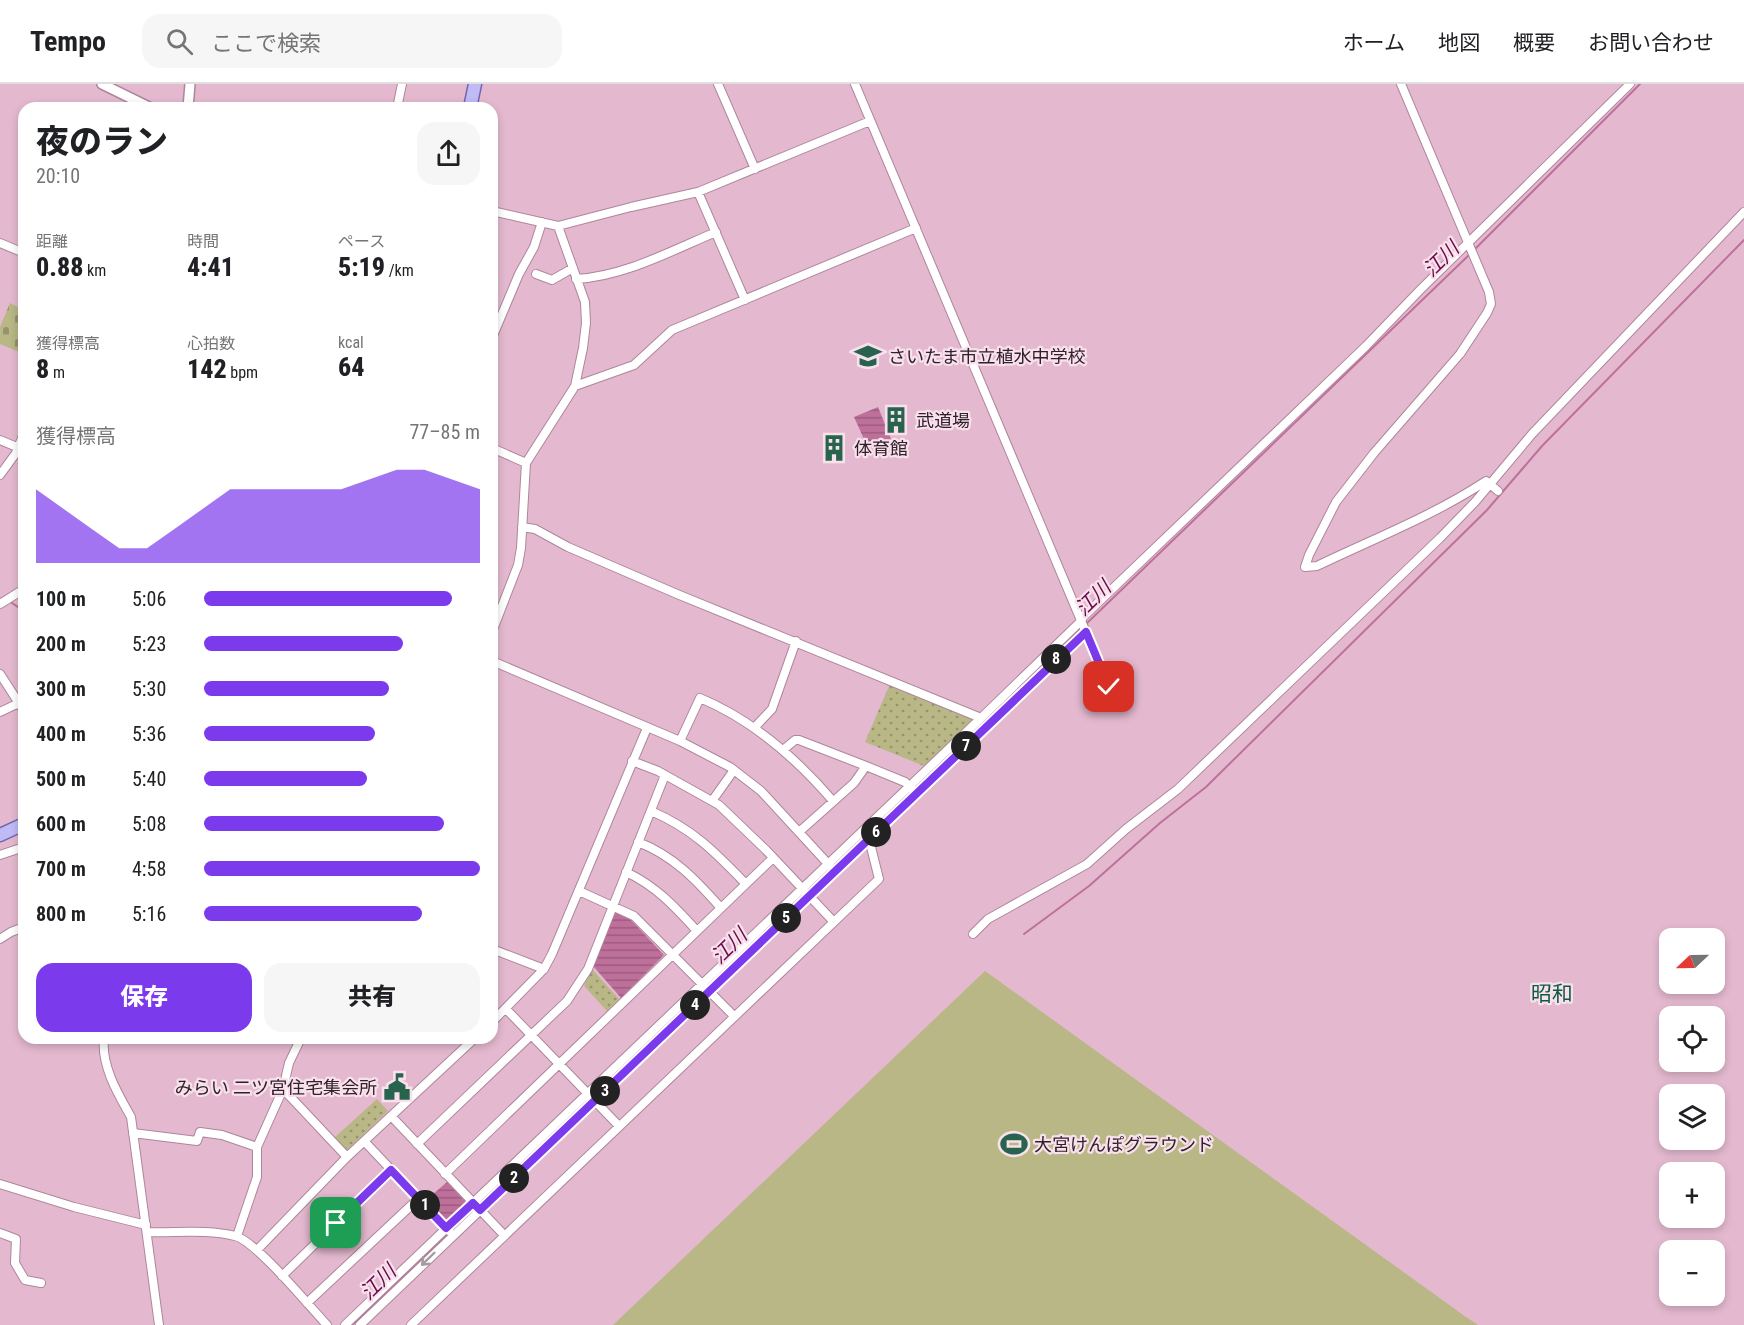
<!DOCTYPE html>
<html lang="ja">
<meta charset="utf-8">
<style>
:root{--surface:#fff;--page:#f6f6f6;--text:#202124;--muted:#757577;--line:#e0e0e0;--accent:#7c3aed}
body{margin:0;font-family:"Roboto Condensed","Noto Sans JP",sans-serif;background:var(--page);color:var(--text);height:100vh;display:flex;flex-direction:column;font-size:22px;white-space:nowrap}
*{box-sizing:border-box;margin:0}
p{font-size:20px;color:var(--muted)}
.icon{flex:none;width:33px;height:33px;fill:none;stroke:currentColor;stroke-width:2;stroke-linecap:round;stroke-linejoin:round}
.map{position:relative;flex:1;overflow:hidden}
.sheet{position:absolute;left:18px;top:18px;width:480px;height:942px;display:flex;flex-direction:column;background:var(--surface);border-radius:18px;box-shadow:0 3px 9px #0003}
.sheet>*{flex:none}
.needle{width:39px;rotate:248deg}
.tools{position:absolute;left:1659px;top:844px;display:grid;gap:12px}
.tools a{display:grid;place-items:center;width:66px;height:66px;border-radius:12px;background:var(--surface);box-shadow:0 3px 9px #0003;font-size:30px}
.pin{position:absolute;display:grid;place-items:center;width:51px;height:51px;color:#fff;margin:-26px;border-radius:12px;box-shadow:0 3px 9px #0006}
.km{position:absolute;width:30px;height:30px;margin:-15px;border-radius:50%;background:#222;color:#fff;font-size:16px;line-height:30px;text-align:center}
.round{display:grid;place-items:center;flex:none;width:63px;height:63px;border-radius:18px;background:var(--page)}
.summary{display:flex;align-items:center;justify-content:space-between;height:102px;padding:0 18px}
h1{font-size:33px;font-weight:800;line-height:45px}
.metrics{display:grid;grid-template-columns:repeat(3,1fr);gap:9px;height:102px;padding:6px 18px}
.metrics div{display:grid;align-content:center}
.metrics b{font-size:26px;font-weight:800}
.metrics small{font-size:16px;font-weight:400}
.metrics p{font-size:16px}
.chart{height:168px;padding:12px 18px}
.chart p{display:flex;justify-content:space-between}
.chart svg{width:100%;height:108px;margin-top:6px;fill:var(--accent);opacity:.7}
.primary-button{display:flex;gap:12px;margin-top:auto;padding:12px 18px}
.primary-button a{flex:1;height:69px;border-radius:18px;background:var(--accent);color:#fff;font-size:24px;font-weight:800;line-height:69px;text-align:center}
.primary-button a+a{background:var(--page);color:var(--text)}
ul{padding:0 18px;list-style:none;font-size:20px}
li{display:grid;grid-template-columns:96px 72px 1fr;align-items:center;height:45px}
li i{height:15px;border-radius:8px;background:var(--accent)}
header{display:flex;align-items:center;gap:36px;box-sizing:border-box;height:84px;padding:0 30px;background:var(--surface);border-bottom:2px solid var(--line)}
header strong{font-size:28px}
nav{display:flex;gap:33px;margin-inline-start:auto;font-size:21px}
.search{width:420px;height:54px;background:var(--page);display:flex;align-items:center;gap:15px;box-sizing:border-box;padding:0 21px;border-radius:18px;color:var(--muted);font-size:22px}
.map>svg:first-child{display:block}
</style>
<header>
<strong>Tempo</strong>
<div class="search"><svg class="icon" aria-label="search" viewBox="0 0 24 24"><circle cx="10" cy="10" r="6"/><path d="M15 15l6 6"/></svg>ここで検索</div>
<nav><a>ホーム</a><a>地図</a><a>概要</a><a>お問い合わせ</a></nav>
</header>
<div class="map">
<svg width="1744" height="1241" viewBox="0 0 1744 1241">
<defs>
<pattern id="grass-dots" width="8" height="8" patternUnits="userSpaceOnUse" patternTransform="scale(1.5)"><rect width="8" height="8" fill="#b8b785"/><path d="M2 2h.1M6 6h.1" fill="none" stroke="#96946d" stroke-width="1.8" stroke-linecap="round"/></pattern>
<pattern id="cemetery-stones" width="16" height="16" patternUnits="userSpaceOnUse" patternTransform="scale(1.5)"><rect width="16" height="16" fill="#b8b785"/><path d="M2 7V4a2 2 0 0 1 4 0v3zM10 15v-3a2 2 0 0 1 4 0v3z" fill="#96946d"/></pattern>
<pattern id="water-rules" width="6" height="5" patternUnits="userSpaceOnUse" patternTransform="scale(1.5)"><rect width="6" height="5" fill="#be709b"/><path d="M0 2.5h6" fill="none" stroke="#9b5c7e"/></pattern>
</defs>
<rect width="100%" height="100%" fill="#e4b9cf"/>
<!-- grass -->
<path fill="url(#grass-dots)" d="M890,600l86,34 -52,48 -59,-24z
M592,885l27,30 -12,12 -23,-25z
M377,1015l11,12 -42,40 -12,-13z"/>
<!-- cemetery -->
<path fill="url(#cemetery-stones)" d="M24,215v55l-24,-10v-17l10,-24 10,5z"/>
<!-- garden -->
<path fill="#b8b785" d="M985,887l481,346 12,8h-865z"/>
<!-- water -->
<path fill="url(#water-rules)" d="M878,323l13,32 -23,9 -14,-31z
M615,828l16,8 33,35 -43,43 -28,-32z
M447,1098l19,20 -21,21 -20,-22z"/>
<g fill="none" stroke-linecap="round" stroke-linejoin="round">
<!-- stream -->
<path stroke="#be709b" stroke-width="2" d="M1474,166l166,-166
M12,519l12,8
M1085,541l385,-371
M834,781l247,-237
M808,806l22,-21
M1024,850l65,-48 71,-63 46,-36 281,-277 55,-64 202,-206
M708,901l96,-91
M593,1011l111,-106
M452,1146l137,-131
M352,1241l96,-91"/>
<defs>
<path id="minor" d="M718,0l37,85
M855,0l254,603
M1401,0l88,208 2,12 -4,9 -27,41 -86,99 -38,49 -27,53 -4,12 12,-1c56,-27 116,-50 169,-85l12,10
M397,24l5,-24
M698,108l47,108
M492,127l66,15 73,-19 67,-15 172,-71
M0,159l24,10
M536,190l16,6 21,-12
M576,195c49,-3 95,-28 140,-47
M492,254l27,-64 15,-27 8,-25
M575,302l59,-21 38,-35 244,-102
M0,356l24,10
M492,364l34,15
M0,391l16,-22 8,-20
M522,443l13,2 33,18 109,47 304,124
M0,520l24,-15
M492,548l26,-67 3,-17 5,-85 49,-77 8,-38 3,-25 -1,-21 -27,-76
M492,577l188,80 50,26 31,24 70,76
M0,590l24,37
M0,628l19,-9 5,1
M754,644l18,-19 24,-68
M680,657l20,-43c53,22 96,60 133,103
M783,666l12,-10h4l67,26
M632,677l26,10 61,34 47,45 67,71
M712,717l22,-31
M651,727c42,18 64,41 95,73
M799,748l55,-49 12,-17 39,16 7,7
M638,758c36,14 58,38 83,66
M0,771l24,-8
M626,788c30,14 49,35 71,59
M579,807l55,25 100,100
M973,850l15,-15 99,-55 39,-35 52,-40 262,-251 35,-36 57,-68 212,-222
M0,855l11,-7 13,-5
M492,865l52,20
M506,925l113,117
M492,938l52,-53 8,-15 95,-226
M104,954c-3,28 14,56 27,79l28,208
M283,1005l64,68
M391,1032l113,119
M133,1049l64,8 3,-9 22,3 35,12
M364,1057l85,90
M417,1060l150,-143 21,-32 77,-194
M445,1090l328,-316
M0,1100l74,23 72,18
M147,1148c28,1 60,-3 88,4 21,5 74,70 92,89
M0,1149l16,6 -1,24 10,17 16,3
M237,1152l20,-59v-30l26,-58 6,-26 12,-25
M257,1166l90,-93 128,-119
M282,1192l109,-106
M307,1219l111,-104
M345,1241l636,-607 100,-97 2,-4 283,-271 55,-57 209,-205
M360,1241l726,-693
M411,1241l468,-446 -10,-40"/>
<path id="tertiary" d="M102,0l49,24
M188,24l2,-24"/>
<path id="primary" d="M470,24l5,-24
M0,751l24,-11"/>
</defs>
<!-- minor casing -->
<use href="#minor" stroke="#ae869b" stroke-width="10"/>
<!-- tertiary casing -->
<use href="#tertiary" stroke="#ae869b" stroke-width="12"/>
<!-- primary casing -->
<use href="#primary" stroke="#7266ab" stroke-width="15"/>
<!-- minor -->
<use href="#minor" stroke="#fff" stroke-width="8"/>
<!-- tertiary -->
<use href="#tertiary" stroke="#fff" stroke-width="9"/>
<!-- primary -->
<use href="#primary" stroke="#c0baf7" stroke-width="12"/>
</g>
<!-- one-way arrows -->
<defs><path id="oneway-shaft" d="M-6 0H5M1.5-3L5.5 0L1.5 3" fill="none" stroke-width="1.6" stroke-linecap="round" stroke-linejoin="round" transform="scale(1.5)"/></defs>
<use stroke="#a29b9f" href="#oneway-shaft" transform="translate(428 1175) rotate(136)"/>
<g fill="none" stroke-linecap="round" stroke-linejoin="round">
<defs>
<path id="route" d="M336,1139l55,-53 55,58 27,-25 7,7 606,-578 23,55"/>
</defs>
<!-- route casing -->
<use href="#route" stroke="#fff" stroke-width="12"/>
<!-- route -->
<use href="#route" stroke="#7c3aed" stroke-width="8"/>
</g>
<!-- icons -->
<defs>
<symbol id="school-bare" viewBox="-9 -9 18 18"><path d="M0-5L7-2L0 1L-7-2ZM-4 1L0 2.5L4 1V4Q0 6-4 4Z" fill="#27634d" stroke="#f8e1ec" stroke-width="2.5" paint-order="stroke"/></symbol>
<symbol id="building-bare" viewBox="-9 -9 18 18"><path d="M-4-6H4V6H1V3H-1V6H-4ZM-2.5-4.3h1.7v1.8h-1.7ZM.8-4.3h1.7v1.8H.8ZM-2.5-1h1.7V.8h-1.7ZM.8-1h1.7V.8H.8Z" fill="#27634d" stroke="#f8e1ec" stroke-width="2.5" paint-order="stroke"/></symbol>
<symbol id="civic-bare" viewBox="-9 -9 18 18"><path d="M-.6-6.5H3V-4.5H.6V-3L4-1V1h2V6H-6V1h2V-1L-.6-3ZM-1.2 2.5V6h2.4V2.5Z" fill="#27634d" stroke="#f8e1ec" stroke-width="2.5" paint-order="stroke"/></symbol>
<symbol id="stadium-bare" viewBox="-9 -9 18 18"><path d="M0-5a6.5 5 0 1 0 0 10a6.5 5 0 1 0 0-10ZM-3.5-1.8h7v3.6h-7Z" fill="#27634d" stroke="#f8e1ec" stroke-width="2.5" paint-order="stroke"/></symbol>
</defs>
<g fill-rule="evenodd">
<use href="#school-bare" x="849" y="253" width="38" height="38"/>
<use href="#building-bare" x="877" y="317" width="38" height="38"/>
<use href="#building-bare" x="815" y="345" width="38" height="38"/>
<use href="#civic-bare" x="378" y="984" width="38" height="38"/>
<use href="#stadium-bare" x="995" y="1041" width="38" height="38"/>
</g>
<g text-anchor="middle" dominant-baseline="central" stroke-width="4.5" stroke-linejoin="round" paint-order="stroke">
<!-- poi labels -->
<g font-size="18" fill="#302029" stroke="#f8e1ec" text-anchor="start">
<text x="888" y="272">さいたま市立植水中学校</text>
<text x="916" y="336">武道場</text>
<text x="854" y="364">体育館</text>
<text x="377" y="1003" text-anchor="end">みらい 二ツ宮住宅集会所</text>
<text x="1034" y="1060">大宮けんぽグラウンド</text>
</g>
<!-- water labels -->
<g font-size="20" font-style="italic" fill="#6a094a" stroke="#f8e1ec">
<text transform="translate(1441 175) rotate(-44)">江川</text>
<text transform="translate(1093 514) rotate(-44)">江川</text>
<text transform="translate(729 862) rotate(-44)">江川</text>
<text transform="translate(378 1198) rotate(-44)">江川</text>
</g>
<!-- quarter labels -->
<g font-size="21" fill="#0e5942" stroke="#f8e1ec">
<text x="1552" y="910">昭和</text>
</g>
</g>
</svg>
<div class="tools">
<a><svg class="needle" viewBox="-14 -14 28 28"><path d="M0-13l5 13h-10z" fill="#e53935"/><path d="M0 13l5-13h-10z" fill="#757577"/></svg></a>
<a><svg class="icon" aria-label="locate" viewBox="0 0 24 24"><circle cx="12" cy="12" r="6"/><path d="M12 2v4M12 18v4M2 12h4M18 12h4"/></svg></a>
<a><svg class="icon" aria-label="layers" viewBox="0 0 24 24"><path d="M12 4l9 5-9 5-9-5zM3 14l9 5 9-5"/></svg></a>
<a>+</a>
<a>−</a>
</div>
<div class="pin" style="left:336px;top:1139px;background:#1e9e55"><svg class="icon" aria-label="arrive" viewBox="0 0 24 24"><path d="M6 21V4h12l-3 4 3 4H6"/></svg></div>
<div class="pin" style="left:1109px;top:603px;background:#d93025"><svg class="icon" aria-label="check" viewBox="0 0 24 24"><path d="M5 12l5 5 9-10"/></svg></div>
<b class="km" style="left:425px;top:1121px">1</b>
<b class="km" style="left:514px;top:1094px">2</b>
<b class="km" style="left:605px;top:1007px">3</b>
<b class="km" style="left:695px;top:921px">4</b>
<b class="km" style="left:786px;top:834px">5</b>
<b class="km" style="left:876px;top:748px">6</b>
<b class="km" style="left:966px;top:662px">7</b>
<b class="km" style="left:1056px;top:575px">8</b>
<section class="sheet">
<div class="summary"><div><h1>夜のラン</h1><p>20:10</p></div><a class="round"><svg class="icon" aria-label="share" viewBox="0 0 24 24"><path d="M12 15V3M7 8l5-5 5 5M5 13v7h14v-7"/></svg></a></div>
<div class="metrics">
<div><p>距離</p><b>0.88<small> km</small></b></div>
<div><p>時間</p><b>4:41</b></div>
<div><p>ペース</p><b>5:19<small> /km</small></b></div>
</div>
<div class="metrics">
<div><p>獲得標高</p><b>8<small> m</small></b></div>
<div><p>心拍数</p><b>142<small> bpm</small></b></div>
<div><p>kcal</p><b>64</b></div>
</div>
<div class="chart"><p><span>獲得標高</span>77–85 m</p>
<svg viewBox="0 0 160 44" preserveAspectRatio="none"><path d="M0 44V14L10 22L20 30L30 38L40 38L50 30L60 22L70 14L80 14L90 14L100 14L110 14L120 10L130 6L140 6L150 10L160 14V44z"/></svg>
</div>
<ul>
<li><b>100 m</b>5:06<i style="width:90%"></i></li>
<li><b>200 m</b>5:23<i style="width:72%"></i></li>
<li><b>300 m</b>5:30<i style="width:67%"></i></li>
<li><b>400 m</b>5:36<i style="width:62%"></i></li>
<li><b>500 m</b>5:40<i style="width:59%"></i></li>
<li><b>600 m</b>5:08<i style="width:87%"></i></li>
<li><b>700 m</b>4:58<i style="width:100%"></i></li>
<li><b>800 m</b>5:16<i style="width:79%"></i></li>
</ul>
<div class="primary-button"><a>保存</a><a>共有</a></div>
</section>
</div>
